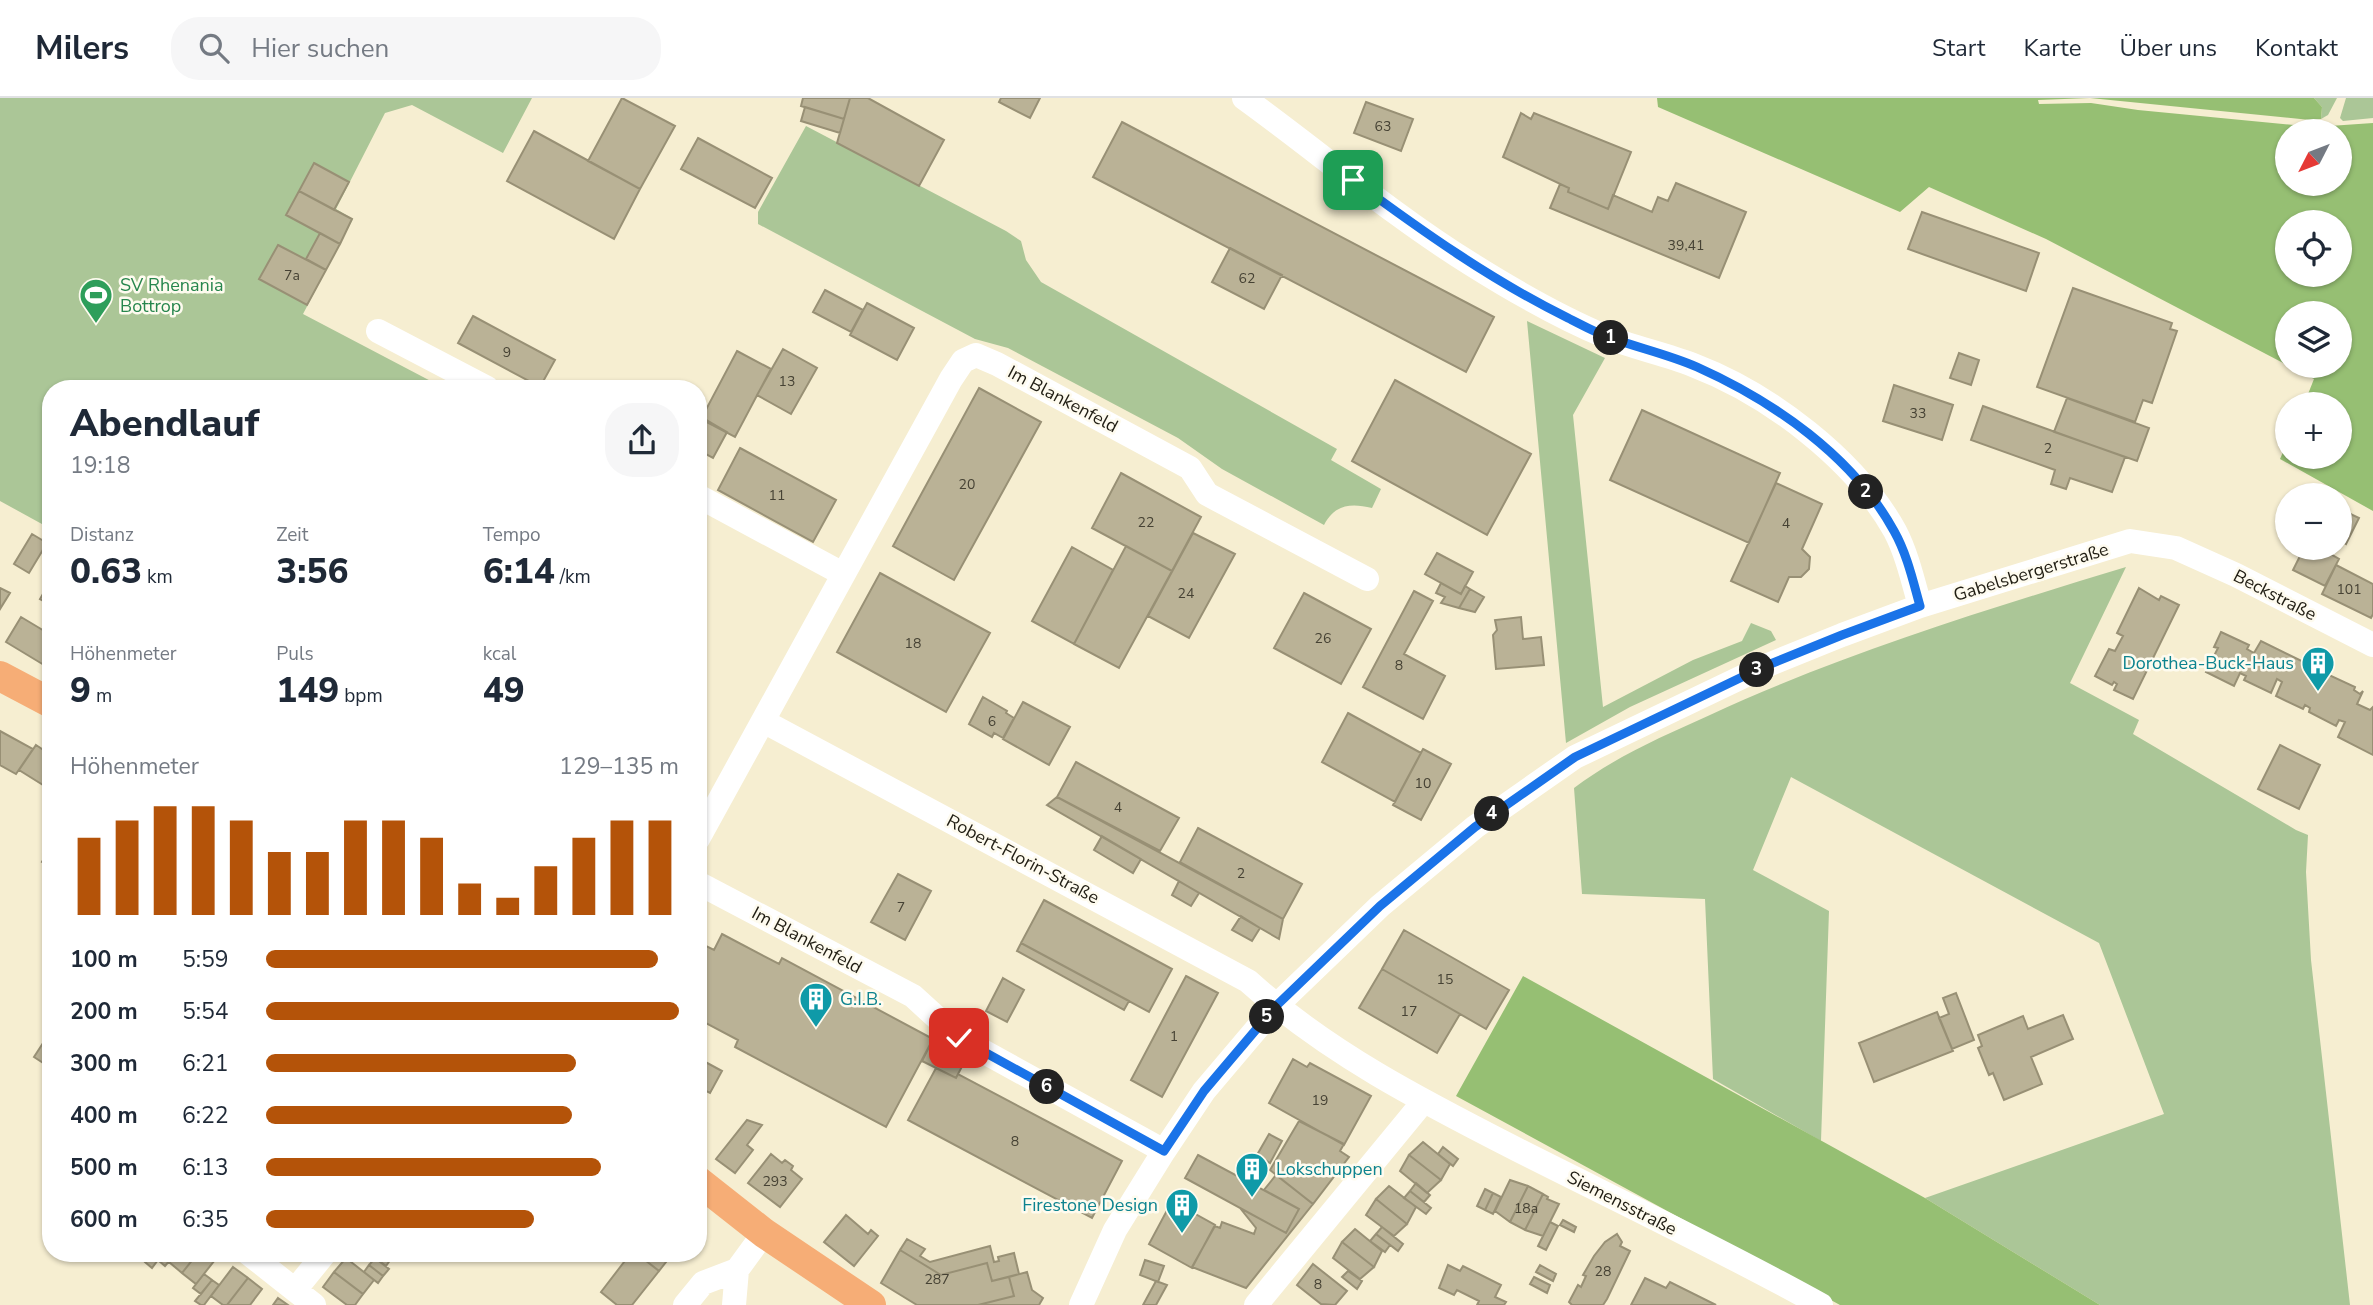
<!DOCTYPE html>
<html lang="de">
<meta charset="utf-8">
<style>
:root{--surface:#fff;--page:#f6f6f7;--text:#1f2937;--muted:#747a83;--line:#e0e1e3;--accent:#b45309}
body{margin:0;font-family:"Nunito Sans",sans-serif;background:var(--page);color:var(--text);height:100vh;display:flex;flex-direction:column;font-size:26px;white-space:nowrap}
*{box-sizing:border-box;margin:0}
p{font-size:23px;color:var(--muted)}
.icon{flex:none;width:38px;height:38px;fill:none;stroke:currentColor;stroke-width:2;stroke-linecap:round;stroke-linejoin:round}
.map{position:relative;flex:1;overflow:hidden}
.panel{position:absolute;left:42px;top:282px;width:665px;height:882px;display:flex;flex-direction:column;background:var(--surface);border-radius:28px;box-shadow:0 2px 5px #0004}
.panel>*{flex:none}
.needle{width:46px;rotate:228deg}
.controls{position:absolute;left:2275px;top:21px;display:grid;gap:14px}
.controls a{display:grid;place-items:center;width:77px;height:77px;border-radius:50%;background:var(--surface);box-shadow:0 2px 5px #0004;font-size:35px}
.pin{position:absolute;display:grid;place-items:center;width:60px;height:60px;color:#fff;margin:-30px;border-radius:14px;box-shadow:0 4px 10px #0006}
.km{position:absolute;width:35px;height:35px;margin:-18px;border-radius:50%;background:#222;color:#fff;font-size:19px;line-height:35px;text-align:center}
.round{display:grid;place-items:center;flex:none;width:74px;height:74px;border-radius:28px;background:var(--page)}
.overview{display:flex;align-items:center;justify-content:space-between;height:119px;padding:0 28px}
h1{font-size:38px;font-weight:800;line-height:52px}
.metrics{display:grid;grid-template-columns:repeat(3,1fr);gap:10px;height:119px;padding:7px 28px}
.metrics div{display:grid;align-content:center}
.metrics b{font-size:35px;font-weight:800}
.metrics small{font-size:19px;font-weight:400}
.metrics p{font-size:19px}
.chart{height:196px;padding:14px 28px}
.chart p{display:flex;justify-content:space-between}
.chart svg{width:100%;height:126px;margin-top:7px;stroke:var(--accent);stroke-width:6}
ul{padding:0 28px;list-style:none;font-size:23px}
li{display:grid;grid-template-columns:112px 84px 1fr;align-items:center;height:52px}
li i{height:18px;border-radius:9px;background:var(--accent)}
header{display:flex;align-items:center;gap:42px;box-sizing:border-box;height:98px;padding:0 35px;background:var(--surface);border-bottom:2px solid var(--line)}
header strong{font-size:33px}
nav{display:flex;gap:38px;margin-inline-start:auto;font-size:24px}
.search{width:490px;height:63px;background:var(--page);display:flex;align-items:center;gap:18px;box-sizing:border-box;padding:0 24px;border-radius:28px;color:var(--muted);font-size:26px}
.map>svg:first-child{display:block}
</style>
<header>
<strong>Milers</strong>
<div class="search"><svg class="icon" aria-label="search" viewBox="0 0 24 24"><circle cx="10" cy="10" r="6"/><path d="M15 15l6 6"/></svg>Hier suchen</div>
<nav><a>Start</a><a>Karte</a><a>Über uns</a><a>Kontakt</a></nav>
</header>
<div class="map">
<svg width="2373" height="1207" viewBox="0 0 2373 1207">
<rect width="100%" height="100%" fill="#f6eed1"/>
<!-- green -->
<path fill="#abc697" d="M0,0h532l-29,55 -91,-48 -27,8 -49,96 17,10 -50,95 141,74h-393v141l-51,-28z
M2314,0h23l-9,17 -7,4 1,-12z
M2346,0h27v20l-30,3 -3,-3z
M806,28l200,105 15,10 5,19 15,22 296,167 -6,11 50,29 -9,19c-21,-5 -37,-4 -48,17l-102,-56 -44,-31 -170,-90 -33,-9 -217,-115v-12z
M1527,223l78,37 -32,57 30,292 90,-47 49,-19 9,-18 20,8 5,9 -146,67 -64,36z
M2126,469l-56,116 69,37 -6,14 163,96 12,5 -2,37 5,88 39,345h-250l-175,-107 239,-84 -65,-171 -308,-166 -38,93 76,41 -8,230 -108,-62 -8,-180 -123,-5 -8,-106c41,-31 89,-52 136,-73 134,-62 275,-105 416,-148z"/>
<!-- forest -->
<path fill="#96bf73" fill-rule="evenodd" d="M1657,0h657l8,9 -1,12 -11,1 -220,-22 -52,2 1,4 52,-1 47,7 177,17 58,-4v388l-93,-52 7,-16v14h53v-53h-36l10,-25 -26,-13h52v-53h-53v52l-241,-126 -117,-52 -29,25 -242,-105zM2287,33h53v53h-53zM2287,124h53v53h-53z
M1523,878l402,222 175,107h-260l-384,-209z"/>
<!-- building -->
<path fill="#bab296" stroke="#989075" stroke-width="2" d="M622,0l53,28 -35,63 -52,-28z
M803,0h47l-6,21 -43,-13z
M850,0h18l76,42 -25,46 -82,-43z
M1001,0h39l-10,20 -31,-16z
M1366,4l47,17 -12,32 -47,-18z
M805,9l39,12 -4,14 -39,-12z
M1521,15l10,6 3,-6 97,39 -23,57 -40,-17 1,-4 -66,-31z
M1122,24l372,195 -28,55 -373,-195z
M534,33l106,58 -26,50 -107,-58z
M698,40l74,40 -17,30 -74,-39z
M314,65l35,19 -15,28 -35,-19z
M1676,85l70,29 -27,66 -169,-70 10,-24 9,4 -1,4 40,17 5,-14 39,17 6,-15 10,4z
M299,93l53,28 -12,25 -54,-29z
M1922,114l117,41 -13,38 -118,-42z
M320,135l20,11 -14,26 -20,-11z
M278,147l48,25 -19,35 -48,-26z
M1230,150l52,27 -18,34 -52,-27z
M2073,190l99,35 -2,6 7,2 -25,72 -9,-3 -8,22 -98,-35z
M825,192l38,20 -12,22 -38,-20z
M867,205l47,25 -17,32 -47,-25z
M473,218l82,44 -15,27 -82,-44z
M783,251l34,19 -26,46 -34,-19z
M737,253l34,18 -36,68 -34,-18z
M1959,255l20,7 -8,25 -21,-7z
M1395,282l136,74 -44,81 -135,-74z
M1894,287l59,20 -11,35 -59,-19z
M979,290l62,34 -87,158 -61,-34z
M2067,300l82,30 -12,33 -83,-29z
M1983,308l142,51 -13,35 -42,-14 -4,11 -15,-5 4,-14 -84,-30z
M1642,312l138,63 -31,70 -139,-63z
M698,317l29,17 -14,26 -15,-8z
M740,350l96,52 -23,42 -95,-52z
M1121,375l80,44 -29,54 -80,-43z
M1776,385l46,21 -20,45 8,8 -1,12 -8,8h-12l-11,25 -47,-21z
M2344,413l15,7 -13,26 -6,-4v-21z
M1193,435l42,21 -46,84 -41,-22z
M32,436l15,9 -18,30 -15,-9z
M1126,448l46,25 -53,97 -45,-24z
M1072,449l41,23 -39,74 -42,-23z
M2304,450h16l19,11 -14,27 -32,-16z
M1437,455l36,19 -12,22 -36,-20z
M2336,467l37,19v30l-2,4 -49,-24z
M880,475l110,60 -44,79 -109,-60z
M51,482v25l-11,-6z
M1441,485l20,11 4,-8 5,3 -11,19 -18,-5 4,-6 -9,-4z
M0,490l10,5 -10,16z
M2139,490l20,12 2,-4 18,9 -46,94 -19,-9 3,-6 -3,-2 -2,3 -17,-9 14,-27 6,2 8,-15 -6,-3z
M1470,491l14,8 -9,15 -16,-4z
M1414,493l19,10 -29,53 41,22 -22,43 -60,-32z
M1304,495l67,36 -30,55 -67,-36z
M21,519l30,18v19l-7,11 -38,-23z
M1521,519l2,22 18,-2 3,28 -48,4 -3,-34 4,-5 -2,-10z
M2221,534l28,13 -2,4 7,4 7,-12 59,29 -5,8 8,4 4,-8 28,13 -1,3 6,4 3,-3 -6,13 13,6 3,-3v48l-35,-18 7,-15 -6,-2 -3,6 -27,-14 1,-4 -5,-3 -2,4 -27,-13 6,-14 -5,-3 -6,14 -27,-13 2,-4 -6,-3 -6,13 -28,-14 12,-24 -4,-1z
M51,556v15l-7,-4z
M983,599l24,14 -1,2 8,5 -11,20 -9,-5 -2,4 -23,-13z
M1023,604l47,25 -21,38 -46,-26z
M1348,615l73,40 -26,49 -73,-40z
M0,633l33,18 -17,25 -16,-9z
M36,647l15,10v35l-32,-20z
M2280,647l40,20 -21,44 -41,-20z
M1423,651l28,15 -30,56 -28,-15z
M1076,664l103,56 -19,33 -103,-54z
M1057,699l226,122 -4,20 -232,-134z
M1198,730l104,56 -19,35 -103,-57z
M1102,738l39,23 -8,14 -39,-23z
M51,749v20l-9,-5z
M898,776l33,17 -26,49 -34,-18z
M1179,783l20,12 -8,13 -19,-11z
M1044,802l128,69 -23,43 -128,-69z
M1241,818l19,12 -8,13 -20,-11z
M1404,832l105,60 -23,39 -104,-60z
M722,836l57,30 3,-6 151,81 -47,88 -151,-80 3,-7 -40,-21v-68l4,-7 12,6z
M1021,845l108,58 -5,9 -107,-59z
M1382,871l78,45 -23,39 -78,-45z
M1186,878l32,17 -56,104 -31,-17z
M1003,880l21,12 -17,32 -21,-11z
M1956,895l18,47 -22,9 -13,-31 10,-4 -6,-16z
M1937,914l16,39 -79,31 -15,-39z
M2063,917l10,24 -42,18 11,27 -38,16 -11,-27 -4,2 -11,-27 4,-2 -4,-11 45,-19 5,13z
M933,941l34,18 -11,21 -34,-17z
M43,945l8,5v13l-3,5 -14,-9z
M698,960l24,13 -12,22 -12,-6z
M1293,961l14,8 3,-4 61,33 -27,49 -75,-42z
M936,970l20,10 2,-4 164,87 -30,57 -184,-98z
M747,1022l15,5 -15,20 6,5 -18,23 -19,-14z
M1299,1023l45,23 -4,7 9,6 -36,47 -43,-34z
M1269,1036l13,7 -12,22 -13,-8z
M1423,1044l27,22 -9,16 -32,-25z
M1443,1049l15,12 -5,7 -15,-12z
M771,1056l11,9 3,-3 8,6 -2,4 11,9 -22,28 -32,-24z
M1198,1057l101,54 -13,24 -101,-55z
M1409,1057l32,25 -14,13 -27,-22z
M1276,1077l37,29 -67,84 -54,-21 23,-41 5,2 2,-6 32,12 2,-6 -16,-20 46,25 13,-24 -35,-19z
M1510,1082l18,6 -18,36 -15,-11z
M1416,1085l14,12 -6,7 -14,-11z
M1389,1088l27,21 -9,17 -31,-25z
M1528,1088l15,8 -18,36 -15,-8z
M1485,1091l8,4 -8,17 -8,-4z
M1410,1093l21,17 -5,6 -22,-16z
M1493,1095l8,4 -8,17 -8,-4z
M1543,1096l5,3 -1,2 12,5 -16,32 -18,-6z
M1376,1101l31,25 -13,12 -28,-21z
M1172,1103l43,24 -23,43 -43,-24z
M846,1117l22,19 3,-4 7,6 -24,30 -30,-24z
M1563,1122l13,7 -2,5 -14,-7z
M1550,1124l8,4 -12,24 -8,-4z
M1382,1129l21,17 -5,7 -22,-17z
M1355,1131l27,22 -8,16 -32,-25z
M1376,1136l14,11 -5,7 -15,-11z
M1617,1136l5,8 -2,4 10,5 -23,48 -4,6h-31l-3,-3 9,-17 3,2 5,-11 -3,-1 11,-19 11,-14z
M907,1141l18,10 -5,7 10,6 60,-16 4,16 5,-1 -1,-4 16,-4 5,21 -27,7 -5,-18 -46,12 -41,-25z
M1342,1144l32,25 -14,12 -27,-21z
M900,1152l41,25 46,-12 5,18 17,-4 5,19 -36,9h-61l-36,-22z
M152,1155h11l-11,15 -7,-6z
M163,1155h13l-11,13 -7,-6z
M176,1155h22l-16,20 -13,-11z
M198,1155h17l3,3 -22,28 -14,-11z
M369,1155h26l-9,13z
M631,1155h5l23,18 -27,34h-15l-16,-13z
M636,1155h37l-14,18z
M346,1160l28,22 -11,14 -29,-22z
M375,1160l14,11 -6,7 -14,-11z
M1145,1162l19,6 -6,16 -18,-7z
M1313,1166l34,27 -12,14 -14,-1 -24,-19z
M369,1167l14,11 -5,7 -14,-11z
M1448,1167l12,6 3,-5 38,19 -6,12 11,5 -2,3h-27l2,-4 -22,-11 -3,5 -15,-7z
M1540,1167l16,9 -3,7 -17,-9z
M233,1169l15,11 -21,27h-4l-12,-9z
M1348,1173l14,10 -5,8 -15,-12z
M334,1174l29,22 -8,11h-8l-24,-18z
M1027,1174l5,18 11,8 -4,7h-61l36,-9 -5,-19z
M204,1176l8,6 -11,14 -8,-6z
M1534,1179l16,8 -3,8 -17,-9z
M248,1180l14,11 -12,16h-23z
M1645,1180l21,10 4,-6 46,23h-85z
M212,1182l7,5 -15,20h-3l-6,-4z
M1156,1183l11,4 -11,20h-13z
M278,1200l10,7h-15z"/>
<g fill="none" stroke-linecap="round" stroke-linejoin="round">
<!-- minor -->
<path stroke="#fff" stroke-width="24" d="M1244,0c76,55 148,117 227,166 43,27 90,54 136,73 28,11 58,17 86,28 76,29 162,94 202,166 12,23 18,50 25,75
M378,233l109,57
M698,398l145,78
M763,623l485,260c80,72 174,120 270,169 101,51 204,100 303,155
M698,741l253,-460 12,-18 13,-6 21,9 193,104 17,26 160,85
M698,785l215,113 46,42 205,113
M248,1155l47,37 30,-37
M295,1192l19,15
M685,1207l18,-22 34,-13
M734,1207l3,-35 27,-37
M1081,1207l34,-75 49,-79 40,-60 72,-85 104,-100 95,-79 100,-70 188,-90 79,-32 78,-29 210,-65 46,7 60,27 137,70
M1256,1207l167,-203"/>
<!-- major -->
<path stroke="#f6ad76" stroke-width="30" d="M0,578l51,27
M698,1083l66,52 107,72"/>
</g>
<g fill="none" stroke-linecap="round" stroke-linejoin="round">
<defs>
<path id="route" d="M959,940l205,113 40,-60 72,-85 104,-100 95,-79 100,-70 188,-90 79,-32 78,-29c-7,-25 -13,-52 -26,-75 -41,-75 -121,-130 -197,-164 -27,-12 -58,-19 -86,-29 -15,-5 -29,-13 -43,-20 -77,-38 -146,-87 -215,-138"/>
</defs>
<!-- route casing -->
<use href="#route" stroke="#fff" stroke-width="14"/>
<!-- route -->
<use href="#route" stroke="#1a73e8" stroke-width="9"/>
</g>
<!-- icons -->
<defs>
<symbol id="stadium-pin" viewBox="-11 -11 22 30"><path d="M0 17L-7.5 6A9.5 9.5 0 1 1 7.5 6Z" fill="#2e9e5b" stroke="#fefbef"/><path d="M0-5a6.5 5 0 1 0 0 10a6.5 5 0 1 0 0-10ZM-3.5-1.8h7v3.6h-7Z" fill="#fff"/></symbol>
<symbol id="building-pin" viewBox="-11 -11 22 30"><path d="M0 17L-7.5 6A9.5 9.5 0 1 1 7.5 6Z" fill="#0f9aa8" stroke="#fefbef"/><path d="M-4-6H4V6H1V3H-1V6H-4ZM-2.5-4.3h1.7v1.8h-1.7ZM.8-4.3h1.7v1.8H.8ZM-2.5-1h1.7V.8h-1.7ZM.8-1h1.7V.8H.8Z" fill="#fff"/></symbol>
</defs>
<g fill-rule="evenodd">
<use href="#stadium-pin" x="77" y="178" width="38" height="52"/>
<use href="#building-pin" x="2299" y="546" width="38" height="52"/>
<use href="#building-pin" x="797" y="882" width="38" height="52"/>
<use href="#building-pin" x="1233" y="1052" width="38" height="52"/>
<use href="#building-pin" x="1163" y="1088" width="38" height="52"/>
</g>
<g text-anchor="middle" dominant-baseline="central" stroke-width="5" stroke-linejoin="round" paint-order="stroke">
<!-- number labels -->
<g font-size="14" fill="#464234">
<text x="1383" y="28">63</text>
<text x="1686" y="147">39,41</text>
<text x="292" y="177">7a</text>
<text x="1247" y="180">62</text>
<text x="507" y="254">9</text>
<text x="787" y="283">13</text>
<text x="1918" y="315">33</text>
<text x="2048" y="350">2</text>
<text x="967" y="386">20</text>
<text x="777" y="397">11</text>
<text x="1146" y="424">22</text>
<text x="1786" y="425">4</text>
<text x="2349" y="491">101</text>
<text x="1186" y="495">24</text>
<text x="1323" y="540">26</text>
<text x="913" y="545">18</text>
<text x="1399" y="567">8</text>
<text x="992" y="623">6</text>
<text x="1423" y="685">10</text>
<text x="1118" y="709">4</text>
<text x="1241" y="775">2</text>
<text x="901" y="809">7</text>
<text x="1445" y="881">15</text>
<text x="1409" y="913">17</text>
<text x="1174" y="938">1</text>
<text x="1320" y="1002">19</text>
<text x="1015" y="1043">8</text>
<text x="775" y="1083">293</text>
<text x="1526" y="1110">18a</text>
<text x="1603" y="1173">28</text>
<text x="937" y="1181">287</text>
<text x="1318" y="1186">8</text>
</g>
<!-- leisure labels -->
<g font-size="18" fill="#27864d" stroke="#fefbef" text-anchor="start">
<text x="120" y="187">SV Rhenania<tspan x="120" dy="21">Bottrop</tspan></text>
</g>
<!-- street labels -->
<g font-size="18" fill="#201d13" stroke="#fefbef">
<text transform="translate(1063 301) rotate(28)">Im Blankenfeld</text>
<text transform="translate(2031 474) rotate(-17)">Gabelsbergerstraße</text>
<text transform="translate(2275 497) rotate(27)">Beckstraße</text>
<text transform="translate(1023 761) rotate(28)">Robert-Florin-Straße</text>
<text transform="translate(807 842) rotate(28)">Im Blankenfeld</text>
<text transform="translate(1622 1105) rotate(27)">Siemensstraße</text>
</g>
<!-- culture labels -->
<g font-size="18" fill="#0d838f" stroke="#fefbef" text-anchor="end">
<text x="2294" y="565">Dorothea-Buck-Haus</text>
<text x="840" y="901" text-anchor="start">G.I.B.</text>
<text x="1276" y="1071" text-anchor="start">Lokschuppen</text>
<text x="1158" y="1107">Firestone Design</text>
</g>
</g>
</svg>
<div class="controls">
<a><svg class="needle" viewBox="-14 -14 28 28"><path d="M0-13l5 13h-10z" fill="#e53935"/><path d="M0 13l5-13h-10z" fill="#747a83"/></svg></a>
<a><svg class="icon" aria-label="locate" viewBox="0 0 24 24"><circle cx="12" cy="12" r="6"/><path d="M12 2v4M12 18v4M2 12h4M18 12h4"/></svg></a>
<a><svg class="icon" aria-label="layers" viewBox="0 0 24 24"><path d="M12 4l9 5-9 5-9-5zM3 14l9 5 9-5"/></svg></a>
<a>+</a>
<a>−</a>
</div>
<div class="pin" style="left:1353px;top:82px;background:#1e9e55"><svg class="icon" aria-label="arrive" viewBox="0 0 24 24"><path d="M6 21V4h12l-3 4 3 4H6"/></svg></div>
<div class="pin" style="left:959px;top:940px;background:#d93025"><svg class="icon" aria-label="check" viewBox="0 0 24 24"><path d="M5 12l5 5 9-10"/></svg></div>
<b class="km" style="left:1611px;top:240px">1</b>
<b class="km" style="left:1866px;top:394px">2</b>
<b class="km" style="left:1757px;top:572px">3</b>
<b class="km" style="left:1492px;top:716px">4</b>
<b class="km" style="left:1267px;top:919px">5</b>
<b class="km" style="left:1047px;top:989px">6</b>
<section class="panel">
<div class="overview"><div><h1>Abendlauf</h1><p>19:18</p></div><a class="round"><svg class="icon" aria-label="share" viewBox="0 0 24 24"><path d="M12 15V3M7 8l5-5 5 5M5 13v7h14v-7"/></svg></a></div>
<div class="metrics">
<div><p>Distanz</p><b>0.63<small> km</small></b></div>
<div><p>Zeit</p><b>3:56</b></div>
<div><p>Tempo</p><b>6:14<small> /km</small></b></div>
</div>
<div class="metrics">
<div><p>Höhenmeter</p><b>9<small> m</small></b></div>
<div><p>Puls</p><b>149<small> bpm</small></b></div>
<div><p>kcal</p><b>49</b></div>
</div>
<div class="chart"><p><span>Höhenmeter</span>129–135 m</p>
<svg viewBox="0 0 160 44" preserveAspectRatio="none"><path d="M5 44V17M15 44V11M25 44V6M35 44V6M45 44V11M55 44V22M65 44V22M75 44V11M85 44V11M95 44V17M105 44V33M115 44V38M125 44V27M135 44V17M145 44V11M155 44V11"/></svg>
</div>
<ul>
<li><b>100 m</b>5:59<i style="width:95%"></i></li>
<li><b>200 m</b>5:54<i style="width:100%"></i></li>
<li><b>300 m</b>6:21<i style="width:75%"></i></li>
<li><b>400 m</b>6:22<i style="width:74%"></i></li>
<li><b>500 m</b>6:13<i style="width:81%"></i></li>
<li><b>600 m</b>6:35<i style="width:65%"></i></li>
</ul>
</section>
</div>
